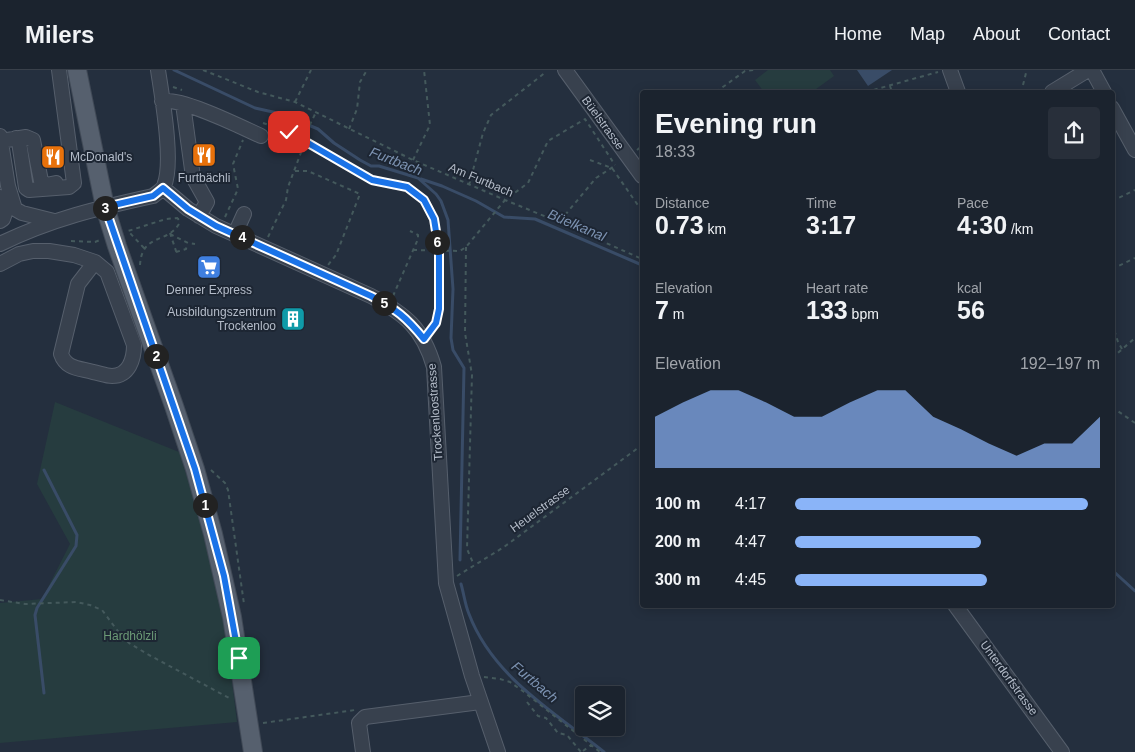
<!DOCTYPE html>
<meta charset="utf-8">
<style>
:root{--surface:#1b232e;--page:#282f3a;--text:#f1f3f6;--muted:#a0a4aa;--line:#39404a;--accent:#8ab4f8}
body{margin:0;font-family:Arial,sans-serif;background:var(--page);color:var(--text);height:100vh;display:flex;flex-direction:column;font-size:19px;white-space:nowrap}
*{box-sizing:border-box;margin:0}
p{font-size:16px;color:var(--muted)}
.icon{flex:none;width:28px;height:28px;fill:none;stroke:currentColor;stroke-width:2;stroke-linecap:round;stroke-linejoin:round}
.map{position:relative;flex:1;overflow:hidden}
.details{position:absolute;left:640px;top:20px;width:475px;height:518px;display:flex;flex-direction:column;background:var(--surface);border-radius:5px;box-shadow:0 2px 12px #0003,0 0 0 1px var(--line)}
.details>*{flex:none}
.buttons{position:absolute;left:575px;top:616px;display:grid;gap:10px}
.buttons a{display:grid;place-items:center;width:50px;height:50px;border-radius:5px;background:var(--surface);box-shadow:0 2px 12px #0003,0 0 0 1px var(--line);font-size:25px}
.pin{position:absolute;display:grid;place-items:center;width:42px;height:42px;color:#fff;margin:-21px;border-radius:10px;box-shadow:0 2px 8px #0006}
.km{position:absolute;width:25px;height:25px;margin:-12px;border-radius:50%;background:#222;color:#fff;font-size:14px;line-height:25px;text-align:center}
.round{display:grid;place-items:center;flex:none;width:52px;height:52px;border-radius:5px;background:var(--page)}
.head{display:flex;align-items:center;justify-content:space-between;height:85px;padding:0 15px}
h1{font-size:28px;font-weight:800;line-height:38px}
.stats{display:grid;grid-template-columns:repeat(3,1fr);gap:8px;height:85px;padding:5px 15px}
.stats div{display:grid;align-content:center}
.stats b{font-size:25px;font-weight:800}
.stats small{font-size:14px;font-weight:400}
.stats p{font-size:14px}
.chart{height:140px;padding:10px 15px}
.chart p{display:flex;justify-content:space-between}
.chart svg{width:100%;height:90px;margin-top:5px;fill:var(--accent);opacity:.7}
ul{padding:0 15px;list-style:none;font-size:16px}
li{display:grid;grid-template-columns:80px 60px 1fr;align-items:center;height:38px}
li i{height:12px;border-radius:6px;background:var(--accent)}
header{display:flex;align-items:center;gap:30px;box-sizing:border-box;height:70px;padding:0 25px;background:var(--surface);border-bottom:1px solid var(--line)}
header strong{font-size:24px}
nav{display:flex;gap:28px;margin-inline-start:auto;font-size:18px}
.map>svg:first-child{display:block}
</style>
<header>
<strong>Milers</strong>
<nav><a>Home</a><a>Map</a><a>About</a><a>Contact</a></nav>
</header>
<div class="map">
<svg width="1135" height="682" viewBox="0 0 1135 682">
<rect width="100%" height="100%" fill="#242f3e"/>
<!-- green -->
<path fill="#263c3f" d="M768,0h62l4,6 -22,16h-48l-9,-12z
M55,332l124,50 15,47 30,118 13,105 -237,21v-140l42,-4 28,-55 -33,-60z"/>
<!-- water -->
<path fill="#394c67" d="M857,0h35l-24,16z"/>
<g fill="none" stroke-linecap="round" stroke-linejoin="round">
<!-- stream -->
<path stroke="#394c67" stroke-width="3" d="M174,0l81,38 40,9 11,7 12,5 16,14 26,17 11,6h8l39,12 18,16 5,7 7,19 5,69 -2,49 2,12 11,18 -4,192
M421,109l21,7 34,15 28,16 31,2 107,46
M44,400l33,65 -1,11 -39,62 -2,7 9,78
M1112,500l23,21
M461,514c3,10 4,21 8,30 24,63 85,98 135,138"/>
<defs>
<path id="minor" d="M565,0l77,106
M950,0l8,22
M1092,0l12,22
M1052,22l36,-22
M162,31c21,-3 77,25 99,35
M183,34l10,73 14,25 -8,14
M1112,38l23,42
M0,66l8,50 7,23 7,4 32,8
M16,68l3,4 7,46 3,2 40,-3 5,-4 -15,-113
M0,71l26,-4 7,3 8,41 5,4 10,-2
M163,118l25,21 28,17 155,70c34,18 52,32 63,71l12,216 26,93 26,76
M0,127l5,16 -2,6 -3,2
M235,164l9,-20
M0,174c51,-25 98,-36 153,-48 4,-3 9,-6 11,-10 10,-23 -2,-89 -6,-116
M0,194l19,-10 14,-3h16l25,4 21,7 12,10 27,73c0,14 -5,31 -22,31 -6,0 -13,-3 -19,-4 -14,-4 -27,-3 -32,-18l17,-70 17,-22
M955,535l107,147
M363,682l-4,-29 6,-6 115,-15"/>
<path id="major" d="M77,0l28,137 12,39 57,160 21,63 18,65 19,83 21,135"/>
</defs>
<!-- minor casing -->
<use href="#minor" stroke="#565f6c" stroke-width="16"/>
<!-- major casing -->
<use href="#major" stroke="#414a57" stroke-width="20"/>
<!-- path -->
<path stroke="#44595c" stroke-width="2" stroke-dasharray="4 4" stroke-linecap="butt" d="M203,0l55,22 37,10 118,58 92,40 54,22 83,37
M1023,15l3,-12 -1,-3
M890,16l2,6
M173,17l9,3
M716,22l29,-21 9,-1
M866,22l72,-20
M295,32l16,-32
M263,53l26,9 83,48 35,7 17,13 10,19 5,31v59l-3,14 -5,7
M349,59l8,-20 3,-27 7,-12
M637,80l5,-4
M413,90l17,-35 -6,-55
M590,90l22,8 30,43
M295,101h13l52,23 -24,61 -8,10
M469,115l14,-52 8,-18 55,-43
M1112,131l23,-11
M225,147l13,-28 -5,-25 10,-24
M560,151l36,-43 20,-13
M170,163l7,21
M170,164l18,9 7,1
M268,167l18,-37 2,-13 17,-45 1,-9 10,-21
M71,171l24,1 5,-2
M466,177l-1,86 7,42 -5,174 7,16
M144,178l-16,-17 38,-12 12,-1
M413,180l47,1 6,-4 39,-47 23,-17 20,-42 37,-22 30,46
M176,182l10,-3 1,-5
M140,195c2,-32 27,-21 39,-41l-1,-6
M1112,199l23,-11
M393,226l25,-57v-4l-8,-4
M1112,253l6,19 4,7
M1112,288l23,-20
M1112,337l23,16
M211,400l14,13 3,7 16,114
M457,506l47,-29 138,-102
M0,530l25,4 51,-2 14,3 12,5 18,24 9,9 20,12 82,44
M484,607l16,2 10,3 14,10 76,60
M527,632l11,14 8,2 12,15 9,2 14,17
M263,653l92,-13
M583,681l8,-6"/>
<!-- minor -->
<use href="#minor" stroke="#38414e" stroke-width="14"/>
<!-- major -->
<use href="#major" stroke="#56606e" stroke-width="18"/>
</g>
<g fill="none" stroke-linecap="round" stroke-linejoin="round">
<defs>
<path id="route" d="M239,588l-15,-82 -29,-107 -90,-262 48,-11 10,-8 25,21 28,17 155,70c25,13 35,21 53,43l12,-16 3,-14v-59l-5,-31 -10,-19 -17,-13 -35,-7 -83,-48"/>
</defs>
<!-- route casing -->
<use href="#route" stroke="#fff" stroke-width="10"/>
<!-- route -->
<use href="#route" stroke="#1a73e8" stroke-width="6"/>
</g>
<!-- icons -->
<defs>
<symbol id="restaurant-square" viewBox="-11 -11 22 22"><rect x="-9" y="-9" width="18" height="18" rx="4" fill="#e8710a" stroke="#1d2633"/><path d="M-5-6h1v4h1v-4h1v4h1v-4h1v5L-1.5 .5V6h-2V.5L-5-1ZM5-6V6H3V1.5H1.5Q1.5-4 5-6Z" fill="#fff"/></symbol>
<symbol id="supermarket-square" viewBox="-11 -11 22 22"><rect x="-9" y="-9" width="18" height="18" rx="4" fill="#3f7fe0" stroke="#1d2633"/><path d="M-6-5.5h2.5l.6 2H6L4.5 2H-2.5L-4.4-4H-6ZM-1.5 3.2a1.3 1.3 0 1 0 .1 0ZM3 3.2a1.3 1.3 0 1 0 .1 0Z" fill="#fff"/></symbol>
<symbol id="building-square" viewBox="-11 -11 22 22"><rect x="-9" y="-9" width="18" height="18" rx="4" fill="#0f9aa8" stroke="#1d2633"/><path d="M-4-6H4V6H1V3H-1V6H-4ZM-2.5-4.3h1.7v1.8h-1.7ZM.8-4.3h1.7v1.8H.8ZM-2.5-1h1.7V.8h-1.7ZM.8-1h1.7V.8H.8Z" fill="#fff"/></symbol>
</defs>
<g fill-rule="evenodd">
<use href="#restaurant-square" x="190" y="71" width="28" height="28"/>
<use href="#restaurant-square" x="39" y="73" width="28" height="28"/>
<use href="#supermarket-square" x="195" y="183" width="28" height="28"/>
<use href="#building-square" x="279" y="235" width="28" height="28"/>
</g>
<g text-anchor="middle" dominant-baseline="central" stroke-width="4" stroke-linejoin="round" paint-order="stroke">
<!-- street labels -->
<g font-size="12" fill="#b4bcc9" stroke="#1d2633">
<text transform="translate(603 53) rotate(54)">Büelstrasse</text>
<text transform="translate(481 110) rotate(23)">Am Furtbach</text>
<text transform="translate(435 342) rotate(-94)">Trockenloostrasse</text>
<text transform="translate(540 439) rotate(-36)">Heuelstrasse</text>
<text transform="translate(1009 608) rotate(54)">Unterdorfstrasse</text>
</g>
<!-- poi labels -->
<g font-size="12" fill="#b4bcc9" stroke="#1d2633">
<text x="70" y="87" text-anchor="start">McDonald's</text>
<text x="204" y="108">Furtbächli</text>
<text x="209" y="220">Denner Express</text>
<text x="276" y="242" text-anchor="end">Ausbildungszentrum<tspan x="276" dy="14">Trockenloo</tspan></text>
</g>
<!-- park labels -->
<g font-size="12" fill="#6b9a76" stroke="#1d2633">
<text x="130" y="566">Hardhölzli</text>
</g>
<!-- water labels -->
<g font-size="14" font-style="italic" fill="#7c92b1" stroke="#1d2633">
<text transform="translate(396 91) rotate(21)">Furtbach</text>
<text transform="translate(577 155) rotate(23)">Büelkanal</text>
<text transform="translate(535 612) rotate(40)">Furtbach</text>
</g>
</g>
</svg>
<div class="buttons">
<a><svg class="icon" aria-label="layers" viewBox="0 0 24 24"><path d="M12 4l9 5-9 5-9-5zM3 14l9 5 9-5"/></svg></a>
</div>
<div class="pin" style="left:239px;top:588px;background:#1e9e55"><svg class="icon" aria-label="arrive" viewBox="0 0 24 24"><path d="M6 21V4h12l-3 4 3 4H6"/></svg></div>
<div class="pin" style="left:289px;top:62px;background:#d93025"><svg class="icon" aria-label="check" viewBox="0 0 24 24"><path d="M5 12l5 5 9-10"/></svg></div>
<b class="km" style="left:205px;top:435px">1</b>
<b class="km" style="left:156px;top:286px">2</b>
<b class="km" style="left:105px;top:138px">3</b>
<b class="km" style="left:242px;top:167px">4</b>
<b class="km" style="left:384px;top:233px">5</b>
<b class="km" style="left:437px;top:172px">6</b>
<section class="details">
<div class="head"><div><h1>Evening run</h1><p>18:33</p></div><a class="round"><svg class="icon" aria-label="share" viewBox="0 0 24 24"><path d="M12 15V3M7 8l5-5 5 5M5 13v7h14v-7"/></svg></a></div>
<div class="stats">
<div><p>Distance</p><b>0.73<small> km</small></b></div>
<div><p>Time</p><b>3:17</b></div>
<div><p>Pace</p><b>4:30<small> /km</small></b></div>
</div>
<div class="stats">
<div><p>Elevation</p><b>7<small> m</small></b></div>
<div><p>Heart rate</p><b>133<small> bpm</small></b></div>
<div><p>kcal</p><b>56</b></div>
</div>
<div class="chart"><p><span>Elevation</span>192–197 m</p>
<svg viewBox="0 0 160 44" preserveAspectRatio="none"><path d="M0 44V19L10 12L20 6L30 6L40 12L50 19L60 19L70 12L80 6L90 6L100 19L110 25L120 32L130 38L140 32L150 32L160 19V44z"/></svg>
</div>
<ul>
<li><b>100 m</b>4:17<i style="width:96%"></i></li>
<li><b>200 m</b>4:47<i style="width:61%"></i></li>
<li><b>300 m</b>4:45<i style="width:63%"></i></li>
</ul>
</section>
</div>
